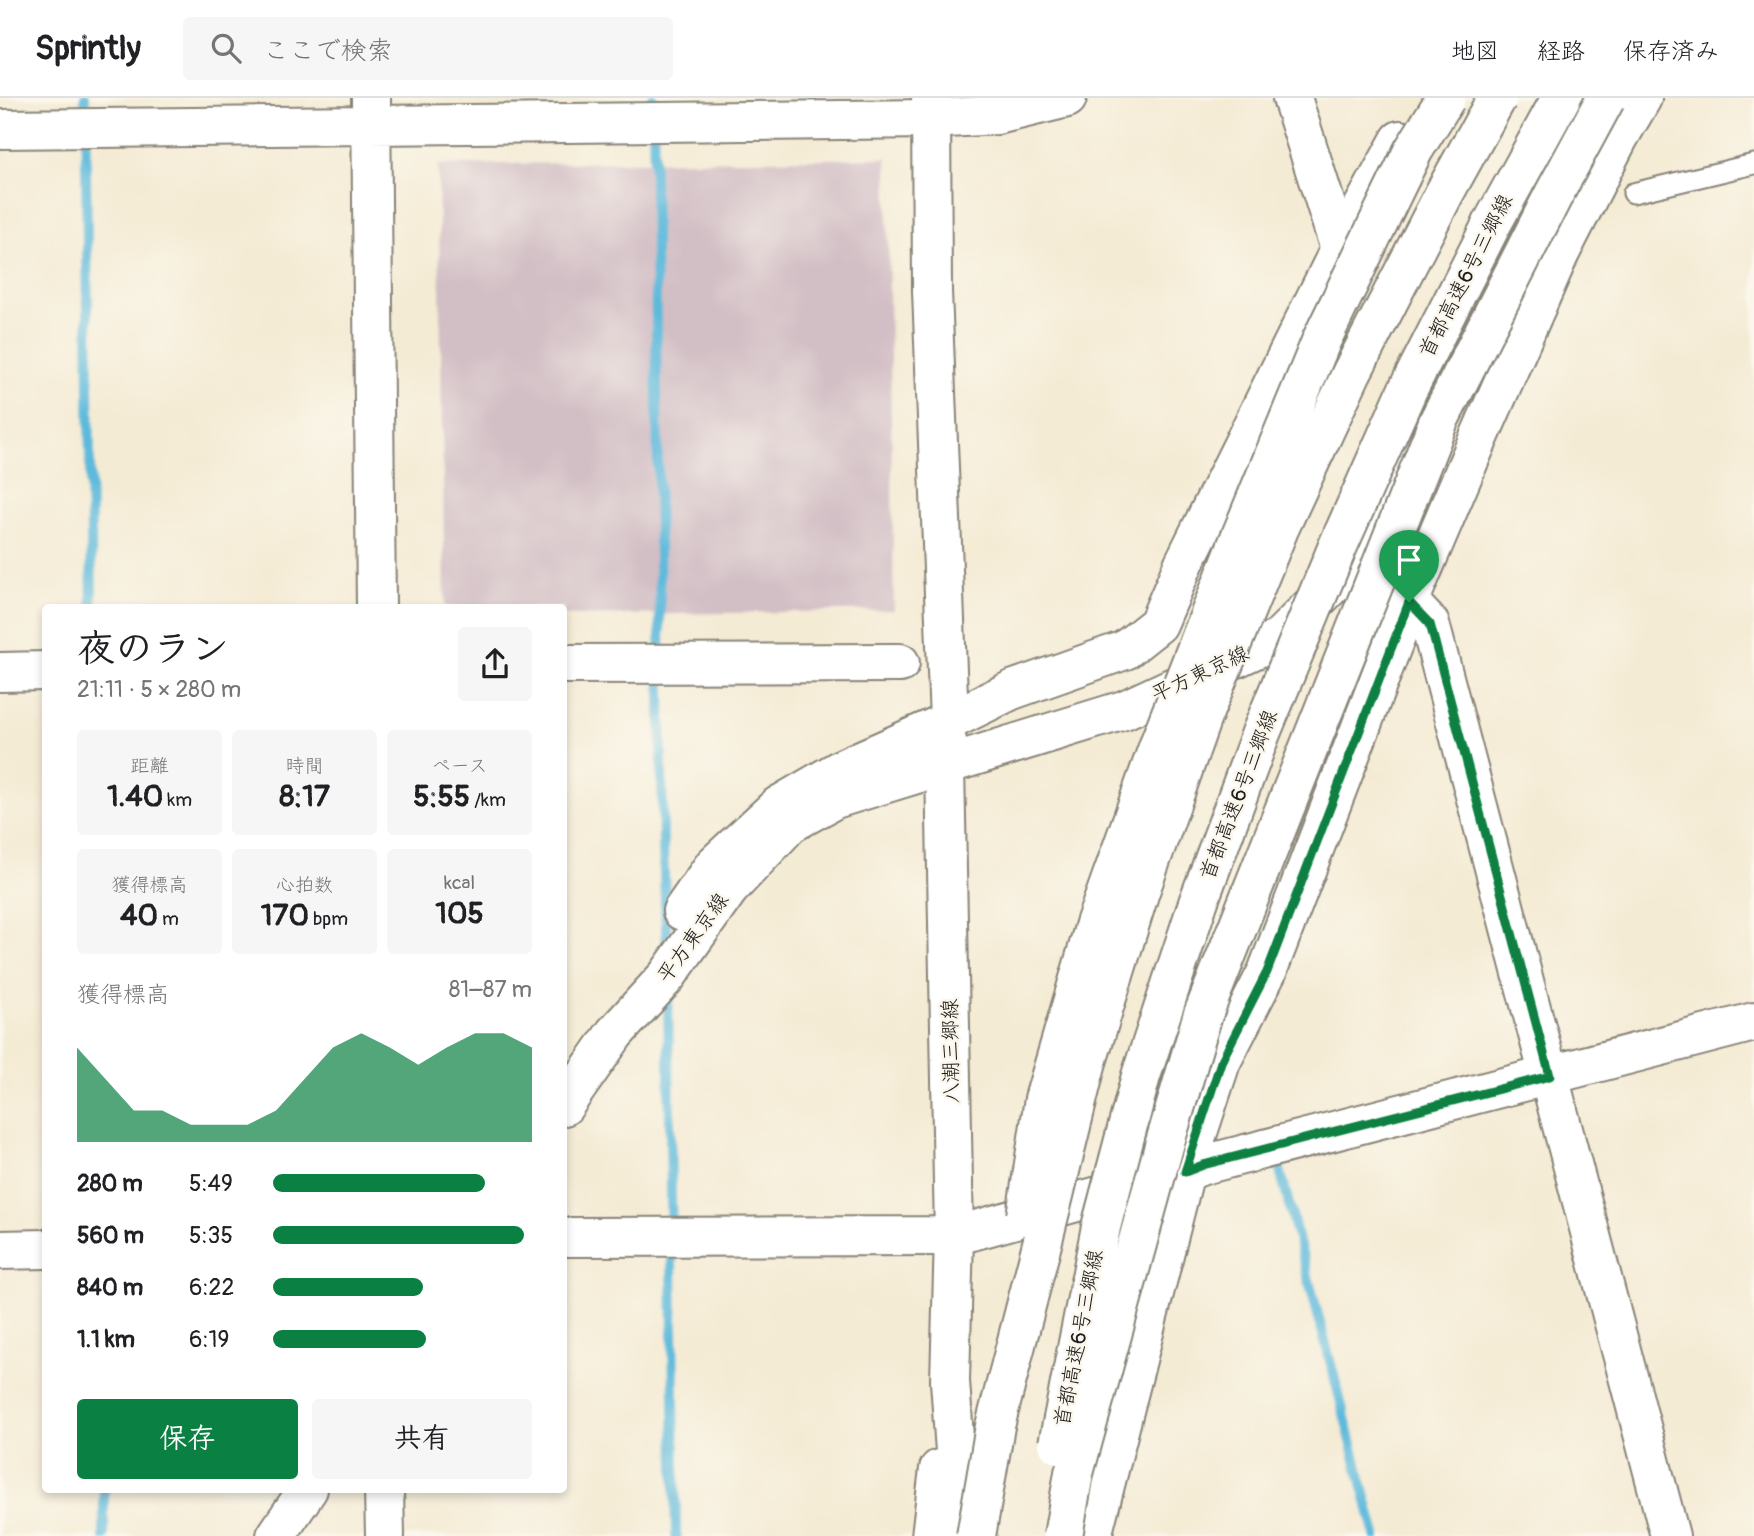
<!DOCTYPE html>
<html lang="ja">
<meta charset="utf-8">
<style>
:root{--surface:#fff;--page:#f6f6f6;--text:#202124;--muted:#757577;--line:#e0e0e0;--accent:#0b8043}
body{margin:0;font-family:Pangolin,"Klee One",sans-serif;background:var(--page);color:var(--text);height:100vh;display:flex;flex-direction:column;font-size:26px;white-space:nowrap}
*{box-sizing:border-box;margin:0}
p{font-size:23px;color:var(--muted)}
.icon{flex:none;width:38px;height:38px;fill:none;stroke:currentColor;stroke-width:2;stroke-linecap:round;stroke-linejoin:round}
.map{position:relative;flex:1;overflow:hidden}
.sheet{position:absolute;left:42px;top:506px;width:525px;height:889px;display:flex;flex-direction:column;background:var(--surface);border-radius:7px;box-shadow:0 4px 10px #0003}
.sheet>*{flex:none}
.pin{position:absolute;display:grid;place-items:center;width:60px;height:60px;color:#fff;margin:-72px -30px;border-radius:50% 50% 50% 0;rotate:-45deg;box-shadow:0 0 7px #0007}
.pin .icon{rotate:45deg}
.round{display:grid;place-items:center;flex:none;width:74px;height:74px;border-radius:7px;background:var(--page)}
.head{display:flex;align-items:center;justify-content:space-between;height:119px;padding:0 35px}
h1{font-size:38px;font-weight:700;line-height:52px}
.metrics{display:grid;grid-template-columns:repeat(3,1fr);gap:10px;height:119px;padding:7px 35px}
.metrics div{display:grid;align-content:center;border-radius:7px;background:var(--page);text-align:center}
.metrics b{font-size:30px;font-weight:700}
.metrics small{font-size:19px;font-weight:400}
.metrics p{font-size:19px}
.chart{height:196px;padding:14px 35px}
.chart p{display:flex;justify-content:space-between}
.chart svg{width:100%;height:126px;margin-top:7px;fill:var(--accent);opacity:.7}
.action{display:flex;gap:14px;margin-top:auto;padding:14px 35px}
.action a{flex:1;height:80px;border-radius:7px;background:var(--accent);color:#fff;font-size:28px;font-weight:700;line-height:80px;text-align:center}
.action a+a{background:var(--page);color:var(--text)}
ul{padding:0 35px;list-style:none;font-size:23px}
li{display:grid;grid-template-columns:112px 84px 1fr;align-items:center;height:52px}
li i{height:18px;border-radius:9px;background:var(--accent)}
header{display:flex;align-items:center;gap:42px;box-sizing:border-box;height:98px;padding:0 35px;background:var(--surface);border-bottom:2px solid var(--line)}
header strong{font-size:33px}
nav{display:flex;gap:38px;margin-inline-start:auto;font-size:24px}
.search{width:490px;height:63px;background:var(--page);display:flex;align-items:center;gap:18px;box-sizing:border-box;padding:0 24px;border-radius:7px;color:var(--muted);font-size:26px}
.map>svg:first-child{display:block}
</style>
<header>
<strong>Sprintly</strong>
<div class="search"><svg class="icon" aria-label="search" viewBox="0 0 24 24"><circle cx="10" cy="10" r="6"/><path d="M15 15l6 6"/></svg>ここで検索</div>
<nav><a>地図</a><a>経路</a><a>保存済み</a></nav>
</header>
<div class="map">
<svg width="1754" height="1438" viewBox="0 0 1754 1438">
<rect width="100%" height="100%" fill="#fbf7ec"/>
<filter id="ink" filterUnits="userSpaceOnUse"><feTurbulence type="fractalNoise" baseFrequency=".0143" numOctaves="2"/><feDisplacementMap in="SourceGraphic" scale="14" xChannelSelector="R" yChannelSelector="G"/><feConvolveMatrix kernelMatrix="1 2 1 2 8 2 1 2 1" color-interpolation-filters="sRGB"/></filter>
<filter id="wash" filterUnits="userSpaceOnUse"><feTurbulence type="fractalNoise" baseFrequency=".00686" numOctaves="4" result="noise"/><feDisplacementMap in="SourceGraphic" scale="28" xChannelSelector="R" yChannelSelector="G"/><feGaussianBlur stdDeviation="1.57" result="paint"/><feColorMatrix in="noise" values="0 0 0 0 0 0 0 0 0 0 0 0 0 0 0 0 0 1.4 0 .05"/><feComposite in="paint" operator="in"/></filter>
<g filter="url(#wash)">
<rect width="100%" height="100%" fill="#f4ebd4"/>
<!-- industrial -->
<path fill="#d2bec5" d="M887,60l7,452 -330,6v-9h-119l-7,-442z"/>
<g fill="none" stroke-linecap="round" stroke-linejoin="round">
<!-- stream -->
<path stroke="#5dbadb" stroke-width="10" d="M85,0l7,509
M653,0l10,749 4,109
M668,891l8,547
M1279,1068l97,370
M104,1391v47"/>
</g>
</g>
<g filter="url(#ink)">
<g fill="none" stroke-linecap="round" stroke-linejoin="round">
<defs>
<path id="service" d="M1633,95l121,-29"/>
<path id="minor" d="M371,0l5,509
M1292,0l48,151
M0,31l931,-10 66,-4 70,-17
M564,566l336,-1
M0,574l46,-1
M1185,1074l18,-7 551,-143
M384,1391l1,47
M1092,1438l93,-364 36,-110 46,-90 142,-370 65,-153 85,-194 60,-118 23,-39"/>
<path id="tertiary" d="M931,0l1,193 17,430
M1409,504l21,22 240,912
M564,1139l390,-1 231,-64
M0,1152l46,-1"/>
<path id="secondary" d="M1537,84l46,-84
M947,643l-2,24 9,471 -4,145 11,155
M682,813l32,-46 64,-59 65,-38 106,-47 63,-31 113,-40 33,-26 26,-61 156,-314 60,-109
M564,1008l51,-73 52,-57 62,-87 61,-65 45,-25 289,-89 155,-72 73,-73 111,-247
M276,1438l32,-47
M931,1438l8,-67"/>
</defs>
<!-- service casing -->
<use href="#service" stroke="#888478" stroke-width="23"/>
<!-- minor casing -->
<use href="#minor" stroke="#888478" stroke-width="42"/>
<!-- tertiary casing -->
<use href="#tertiary" stroke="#888478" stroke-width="42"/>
<!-- secondary casing -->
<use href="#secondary" stroke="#888478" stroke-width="42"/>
<!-- service -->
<use href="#service" stroke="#fff" stroke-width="19"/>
<!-- minor -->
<use href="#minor" stroke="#fff" stroke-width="38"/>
<!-- tertiary -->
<use href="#tertiary" stroke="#fff" stroke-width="38"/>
<!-- secondary -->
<use href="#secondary" stroke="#fff" stroke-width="38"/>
<defs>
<path id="motorway-bridge" d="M1026,1118l18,-117 51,-175 66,-185 77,-196 84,-204 91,-188 33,-53
M1058,1346l43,-217 40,-151 57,-173 63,-170 77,-187 69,-155 87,-171 67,-122
M976,1438l19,-110 48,-186 43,-175 54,-174 62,-174 77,-188 73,-157 93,-180 52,-94
M1063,1438l11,-63 90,-327 38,-129 237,-597 114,-224 53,-98"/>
</defs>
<!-- motorway-bridge casing -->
<use href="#motorway-bridge" stroke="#888478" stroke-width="42" stroke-linecap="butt"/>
<!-- motorway-bridge -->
<use href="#motorway-bridge" stroke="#fff" stroke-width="38"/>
</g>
</g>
<g fill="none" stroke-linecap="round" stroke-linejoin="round" filter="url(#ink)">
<defs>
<path id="route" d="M1409,504l21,22 120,452 -347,89 -18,7 36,-110 46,-90z"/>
</defs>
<!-- route casing -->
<use href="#route" stroke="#fff" stroke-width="14"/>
<!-- route -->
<use href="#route" stroke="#0b8043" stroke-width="9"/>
</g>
<g text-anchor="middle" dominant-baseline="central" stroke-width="5" stroke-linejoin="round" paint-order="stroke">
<!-- street labels -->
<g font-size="21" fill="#1c1c1c" stroke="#fbf7ec">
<text transform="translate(1466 178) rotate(-63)">首都高速6号三郷線</text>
<text transform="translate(1200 576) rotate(-25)">平方東京線</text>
<text transform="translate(1239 697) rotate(-69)">首都高速6号三郷線</text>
<text transform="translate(693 840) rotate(-54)">平方東京線</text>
<text transform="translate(951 953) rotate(-91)">八潮三郷線</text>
<text transform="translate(1079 1240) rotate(-79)">首都高速6号三郷線</text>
</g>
</g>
</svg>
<div class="pin" style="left:1409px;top:504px;background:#1e9e55"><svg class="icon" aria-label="arrive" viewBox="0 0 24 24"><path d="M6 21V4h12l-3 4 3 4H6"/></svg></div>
<section class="sheet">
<div class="head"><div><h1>夜のラン</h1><p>21:11 · 5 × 280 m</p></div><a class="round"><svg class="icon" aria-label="share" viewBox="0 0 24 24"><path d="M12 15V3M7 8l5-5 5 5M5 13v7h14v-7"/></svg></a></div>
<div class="metrics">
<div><p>距離</p><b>1.40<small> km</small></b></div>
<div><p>時間</p><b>8:17</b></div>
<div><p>ペース</p><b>5:55<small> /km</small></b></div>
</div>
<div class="metrics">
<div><p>獲得標高</p><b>40<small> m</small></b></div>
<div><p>心拍数</p><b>170<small> bpm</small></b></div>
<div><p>kcal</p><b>105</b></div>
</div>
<div class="chart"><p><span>獲得標高</span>81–87 m</p>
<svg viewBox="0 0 160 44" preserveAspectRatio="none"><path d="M0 44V11L10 22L20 33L30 33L40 38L50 38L60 38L70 33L80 22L90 11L100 6L110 11L120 17L130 11L140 6L150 6L160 11V44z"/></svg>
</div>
<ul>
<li><b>280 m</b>5:49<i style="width:82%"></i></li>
<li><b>560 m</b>5:35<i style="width:97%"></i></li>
<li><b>840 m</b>6:22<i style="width:58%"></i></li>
<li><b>1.1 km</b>6:19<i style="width:59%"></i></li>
</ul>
<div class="action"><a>保存</a><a>共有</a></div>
</section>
</div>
